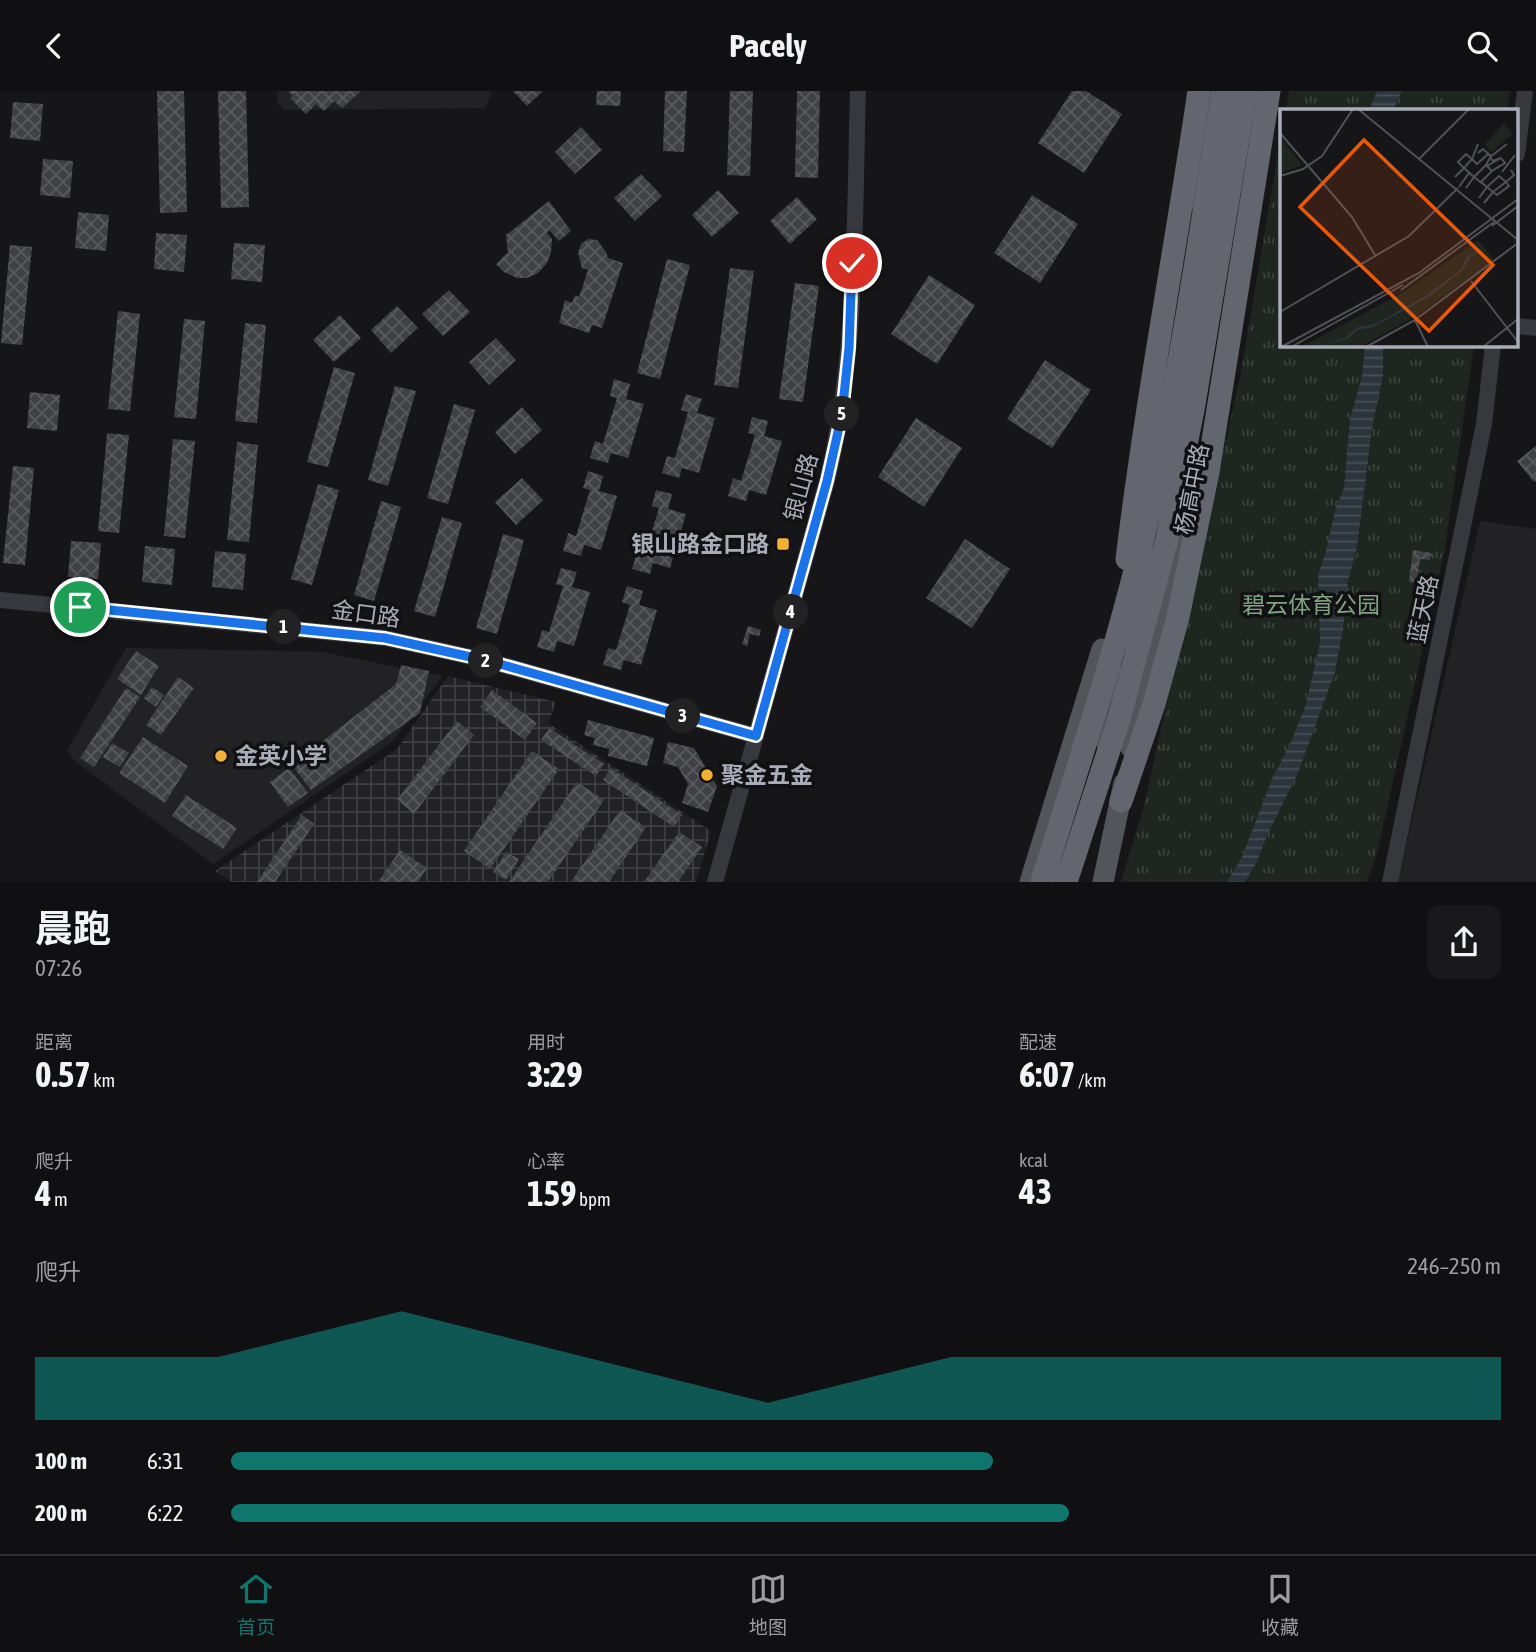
<!DOCTYPE html>
<html lang="zh">
<meta charset="utf-8">
<style>
:root{--surface:#101012;--page:#19191b;--text:#f1f3f6;--muted:#9c9d9f;--line:#303032;--accent:#0f766e}
body{margin:0;font-family:"Asap Condensed","Noto Sans SC",sans-serif;background:var(--page);color:var(--text);height:100vh;display:flex;flex-direction:column;font-size:26px;white-space:nowrap}
*{box-sizing:border-box;margin:0}
p{font-size:23px;color:var(--muted)}
.icon{flex:none;width:38px;height:38px;fill:none;stroke:currentColor;stroke-width:2;stroke-linecap:round;stroke-linejoin:round}
.map{position:relative;height:791px;overflow:hidden}
.details{display:flex;flex-direction:column;background:var(--surface);flex:1}
.details>*{flex:none}
.pin{position:absolute;display:grid;place-items:center;width:60px;height:60px;color:#fff;margin:-30px;border:4px solid #fff;border-radius:50%;box-shadow:0 2px 7px #0007}
.km{position:absolute;width:35px;height:35px;margin:-18px;border-radius:50%;background:#222;color:#fff;font-size:19px;line-height:35px;text-align:center}
.round{display:grid;place-items:center;flex:none;width:74px;height:74px;border-radius:14px;background:var(--page)}
.overview{display:flex;align-items:center;justify-content:space-between;height:119px;padding:0 35px}
h1{font-size:38px;font-weight:700;line-height:52px}
.stats{display:grid;grid-template-columns:repeat(3,1fr);gap:10px;height:119px;padding:7px 35px}
.stats div{display:grid;align-content:center}
.stats b{font-size:35px;font-weight:700}
.stats small{font-size:19px;font-weight:400}
.stats p{font-size:19px}
.chart{height:196px;padding:14px 35px}
.chart p{display:flex;justify-content:space-between}
.chart svg{width:100%;height:126px;margin-top:7px;fill:var(--accent);opacity:.7}
ul{padding:0 35px;list-style:none;font-size:23px}
li{display:grid;grid-template-columns:112px 84px 1fr;align-items:center;height:52px}
li i{height:18px;border-radius:9px;background:var(--accent)}
header{display:flex;justify-content:space-between;align-items:center;height:91px;padding:0 35px;background:var(--surface);font-size:32px;font-weight:700}
.tabs{display:flex;justify-content:space-around;align-items:center;height:98px;border-top:2px solid var(--line);background:var(--surface);font-size:19px;color:var(--muted)}
.tabs a{display:grid;justify-items:center;gap:4px}
.tabs .selected{color:var(--accent)}
.map>svg:first-child{display:block}
</style>
<header><svg class="icon" aria-label="back" viewBox="0 0 24 24"><path d="M15 5l-7 7 7 7"/></svg>Pacely<svg class="icon" aria-label="search" viewBox="0 0 24 24"><circle cx="10" cy="10" r="6"/><path d="M15 15l6 6"/></svg></header>
<div class="map">
<svg width="1536" height="791" viewBox="0 0 1536 791">
<defs>
<pattern id="industrial-grid" width="8" height="8" patternUnits="userSpaceOnUse" patternTransform="scale(1.75)"><rect width="8" height="8" fill="#222225"/><path d="M0 4h8M4 0v8" fill="none" stroke="#3f3f43"/></pattern>
<pattern id="park-tufts" width="24" height="20" patternUnits="userSpaceOnUse" patternTransform="scale(1.75)"><rect width="24" height="20" fill="#1e261f"/><path d="M3 7l-1-3M5 7V3M7 7l1-3M15 17l-1-3M17 17v-4M19 17l1-3" fill="none" stroke="#3c433d"/></pattern>
<pattern id="water-rules" width="6" height="5" patternUnits="userSpaceOnUse" patternTransform="scale(1.75)"><rect width="6" height="5" fill="#2c353c"/><path d="M0 2.5h6" fill="none" stroke="#485056"/></pattern>
<pattern id="building-cross-hatch" width="8" height="8" patternUnits="userSpaceOnUse" patternTransform="scale(1.75)"><rect width="8" height="8" fill="#404145"/><path d="M0 0l8 8M0 8l8-8" fill="none" stroke="#595a5e"/></pattern>
</defs>
<rect width="100%" height="100%" fill="#161618"/>
<!-- built -->
<path fill="#222225" d="M277,0h214v4l-6,13 -201,2 -6,-6z
M1480,430l56,8v353h-138z
M126,557l196,4 121,24 -51,66 -179,122 -137,-102 -9,-11z"/>
<!-- industrial -->
<path fill="url(#industrial-grid)" d="M448,585l108,26 -8,21 163,108 -15,51h-464l-17,-11 182,-122z"/>
<!-- park -->
<path fill="url(#park-tufts)" d="M1289,0h221l-3,19h-221z
M1282,40v214h192l-29,203 -67,301 -11,33h-246l22,-73 97,-432z"/>
<!-- water -->
<path fill="url(#water-rules)" d="M1377,0h25l-9,19h-24z
M1365,254h18v30l-11,53 -15,119 -9,34 -5,49 -8,42 -37,101 -30,60 -11,29 -12,20h-18l15,-25 30,-78 19,-37 15,-38 14,-61 -2,-68 7,-20 11,-48 8,-19 6,-69 12,-43z"/>
<!-- building -->
<path fill="url(#building-cross-hatch)" d="M157,0h27l3,121 -27,1z
M218,0h28l3,116 -28,1z
M288,0h73l-19,17 -8,-7 -10,10 -8,-7 -10,10 -16,-16 3,-2z
M513,0h30l-16,15z
M597,0h24l-1,15 -24,-1z
M665,0h22l-3,61 -21,-1z
M730,0h23l-3,85 -23,-1z
M797,0h23l-2,87 -23,-1z
M1072,0h14l36,23 -38,59 -46,-30z
M13,11l30,2 -3,37 -30,-3z
M581,36l21,23 -27,24 -20,-22z
M43,68l30,2 -3,37 -30,-3z
M641,83l21,22 -27,25 -21,-23z
M718,99l21,23 -27,24 -20,-22z
M1032,104l46,29 -38,59 -46,-30z
M797,106l20,22 -27,25 -20,-23z
M549,110l22,30 -12,10 -10,-11 -2,3 5,6 -1,13 -4,11 -9,10 -11,5h-10l-13,-6 -8,-8 12,-12 -2,-17z
M78,121l31,3 -3,36 -31,-3z
M156,142l31,2 -3,37 -30,-3z
M588,148l9,1 9,12 2,6 15,5 -21,65 -10,-3 -3,8 -30,-10 6,-23 7,3 3,-8 4,2 9,-27 -6,-2 -4,-15 3,-9z
M234,152l31,2 -3,37 -31,-3z
M10,154l22,2 -10,98 -21,-2z
M667,168l23,6 -30,114 -23,-6z
M730,177l24,3 -16,117 -24,-3z
M929,184l46,30 -38,59 -46,-30z
M795,192l24,3 -16,116 -24,-3z
M449,199l21,22 -27,24 -21,-22z
M397,215l21,22 -27,25 -20,-23z
M118,220l22,3 -10,97 -22,-2z
M340,224l21,23 -27,24 -21,-22z
M184,228l21,2 -9,98 -22,-2z
M245,232l21,2 -9,98 -22,-2z
M496,247l20,22 -27,25 -20,-23z
M1045,269l46,30 -39,58 -45,-29z
M334,276l21,6 -27,94 -21,-5z
M614,288l16,5 -4,15 18,5 -16,54 -17,-5 -3,10 -18,-5 5,-17 8,3 14,-46 -7,-2z
M395,295l21,5 -28,95 -20,-6z
M30,301l30,3 -3,36 -30,-3z
M686,303l16,5 -5,14 18,5 -16,55 -17,-5 -3,10 -17,-5 5,-17 8,2 13,-46 -7,-2z
M454,313l21,6 -27,94 -21,-6z
M522,316l20,23 -27,24 -20,-22z
M752,326l16,4 -4,15 18,5 -16,54 -17,-5 -3,11 -18,-5 5,-18 8,3 14,-46 -7,-2z
M916,327l46,30 -38,59 -46,-30z
M107,342l22,2 -10,98 -21,-2z
M173,348l22,2 -10,97 -21,-2z
M237,351l21,3 -9,97 -22,-2z
M1536,355v35l-2,1 -17,-21z
M13,375l21,2 -9,97 -22,-2z
M588,380l15,5 -4,15 18,5 -16,54 -17,-5 -3,11 -18,-5 5,-18 8,3 14,-46 -7,-2z
M522,387l21,22 -27,25 -21,-23z
M318,393l21,6 -27,95 -21,-6z
M656,399l16,4 -4,15 18,5 -16,54 -17,-5 -3,11 -18,-5 5,-17 8,2 14,-46 -7,-2z
M381,410l20,6 -27,94 -20,-6z
M442,426l20,6 -27,94 -21,-6z
M503,443l21,6 -27,94 -21,-6z
M965,448l45,30 -38,59 -46,-30z
M71,450l30,2 -3,36 -30,-2z
M145,455l30,3 -3,36 -30,-3z
M1413,459l18,3 -1,7 -10,-1 -3,24 -8,-1z
M215,460l31,3 -3,36 -31,-3z
M561,477l16,4 -5,15 18,5 -16,54 -17,-5 -3,11 -17,-5 5,-17 7,2 14,-46 -7,-2z
M627,495l16,5 -4,14 18,5 -16,55 -17,-5 -3,10 -18,-5 5,-17 8,2 14,-45 -8,-3z
M748,535l13,4 -2,6 -9,-2 -3,12 -5,-2z
M136,560l23,15 -18,29 -24,-16z
M401,574l28,6 -9,42 -109,77 -19,-25 104,-81z
M178,586l16,11 -33,47 -15,-10z
M152,596l12,8 -8,12 -12,-9z
M126,597l14,9 -46,70 -14,-9z
M492,599l45,33 -12,17 -45,-33z
M588,629l66,18 -7,28 -39,-10 1,-7 -16,-4 2,-7 -11,-3z
M457,630l17,14 -60,79 -17,-14z
M549,637l55,36 -8,12 -55,-36z
M143,646l45,29 -23,37 -46,-30z
M668,651l26,6 23,38 -9,26 -26,-9 6,-19 -10,-17 -15,-4z
M112,652l17,10 -9,14 -17,-10z
M532,660l27,18 -69,100 -26,-18z
M289,677l19,25 -20,14 -18,-25z
M611,677l71,47 -8,12 -71,-47z
M577,691l27,18 -56,82h-39z
M186,704l51,33 -14,21 -51,-33z
M620,719l26,17 -37,55h-38z
M302,724l12,9 -39,58h-18z
M679,741l23,15 -24,35h-34z
M400,759l27,18 -9,14h-40z
M506,761l13,7 -13,21 -13,-8z"/>
<g fill="none" stroke-linecap="round" stroke-linejoin="round">
<!-- minor -->
<path stroke="#37383d" stroke-width="16" d="M1517,63l8,-63
M1517,235l19,2
M0,509l385,38 104,23 267,75
M715,791l112,-401c31,-127 27,-260 31,-390
M1390,791l94,-458 9,-79"/>
<!-- major -->
<path stroke="#53555c" stroke-width="21" d="M1193,108l18,-108
M1105,649l6,-39 1,-29
M1131,657c16,-82 41,-162 59,-244
M1030,791l72,-233
M1103,791l21,-99"/>
<!-- highway -->
<path stroke="#63666e" stroke-width="23" d="M1127,468c19,-157 49,-312 72,-468
M1121,710l33,-97 24,-87 30,-145 61,-381"/>
<!-- highway-bridge -->
<path stroke="#63666e" stroke-width="23" d="M1042,791c36,-116 75,-233 103,-352 33,-145 55,-292 78,-439
M1066,791l53,-163 48,-180 26,-129 53,-319"/>
</g>
<g fill="none" stroke-linecap="round" stroke-linejoin="round">
<defs>
<path id="route" d="M80,516l305,31 104,23 267,75 71,-255 15,-67 7,-66 3,-85"/>
</defs>
<!-- route casing -->
<use href="#route" stroke="#fff" stroke-width="14"/>
<!-- route -->
<use href="#route" stroke="#1a73e8" stroke-width="9"/>
</g>
<!-- markers -->
<g fill="#f2b134" stroke="#111113" stroke-width="2.5">
<rect x="776" y="446" width="14" height="14" rx="3.5"/>
<circle cx="221" cy="665" r="7"/>
<circle cx="707" cy="684" r="7"/>
</g>
<g text-anchor="middle" dominant-baseline="central" stroke-width="7" stroke-linejoin="round" paint-order="stroke">
<!-- street labels -->
<g font-size="23" fill="#a8adb8" stroke="#111113">
<text transform="translate(801 396) rotate(-75)">银山路</text>
<text transform="translate(1192 398) rotate(-79)">杨高中路</text>
<text transform="translate(1423 518) rotate(-78)">蓝天路</text>
<text transform="translate(366 523) rotate(8)">金口路</text>
</g>
<!-- poi labels -->
<g font-size="23" font-weight="bold" fill="#a8adb8" stroke="#111113" text-anchor="start">
<text x="769" y="453" text-anchor="end">银山路金口路</text>
<text x="235" y="665">金英小学</text>
<text x="721" y="684">聚金五金</text>
</g>
<!-- park labels -->
<g font-size="23" fill="#7fa381" stroke="#111113">
<text x="1311" y="514">碧云体育公园</text>
</g>
</g>
<!-- overview -->
<g transform="translate(1280 18)">
<rect width="238" height="238" fill="#161618"/>
<path d="M224,14l9,11 -22,18 -6,-8z" fill="#1e261f"/>
<path d="M1,29l21,27 -22,8v-33zM198,131l16,20 -76,55 -58,32h-59l101,-54z" fill="#1e261f"/>
<path d="M204,141l-14,7 -7,13 -34,27 -58,31 -12,1 -12,10 -29,8 27,-9 13,-11 17,-3 49,-27 36,-27 8,-14z" fill="#2c353c"/>
<path fill="none" stroke="#505258" stroke-width="2" d="M78,0l160,131M0,24l72,84 23,38M198,35l-6,15 -6,-5 -8,8 6,6 8,-9 5,5 11,-10M198,44l5,-4 8,7 -5,9M221,49l4,5 -13,8 6,-4 7,-4M139,50l50,-50M207,57l14,-8 -8,3 -3,-4 17,-13M222,63l13,-17M0,67l23,-7 19,-13 31,-47M175,68l9,-9 10,9 12,-12 6,6 -11,11 6,5 12,-11 7,6 8,-7 -3,-5M194,68l13,10 -8,11M179,78l10,-14 5,4 -8,11M204,94l9,-11 13,-10 3,4 -12,9 -4,-3 -6,-5M212,117l26,-20M191,172l47,61M121,181l93,-68M0,203l129,-76 49,-48M135,211l13,27M1,238l138,-74 99,-74M11,238l112,-62M86,238l49,-27 103,-77M203,238l35,-28"/>
<path fill="#e8590c" fill-opacity="0.15" stroke="#e8590c" stroke-width="3.5" d="M84,31l129,125 -64,66 -129,-124z"/>
<rect width="238" height="238" fill="none" stroke="#a8adb8" stroke-width="3.5"/>
</g>
</svg>
<div class="pin" style="left:80px;top:516px;background:#1e9e55"><svg class="icon" aria-label="arrive" viewBox="0 0 24 24"><path d="M6 21V4h12l-3 4 3 4H6"/></svg></div>
<div class="pin" style="left:852px;top:172px;background:#d93025"><svg class="icon" aria-label="check" viewBox="0 0 24 24"><path d="M5 12l5 5 9-10"/></svg></div>
<b class="km" style="left:284px;top:536px">1</b>
<b class="km" style="left:486px;top:570px">2</b>
<b class="km" style="left:683px;top:625px">3</b>
<b class="km" style="left:791px;top:521px">4</b>
<b class="km" style="left:842px;top:323px">5</b>
</div>
<section class="details">
<div class="overview"><div><h1>晨跑</h1><p>07:26</p></div><a class="round"><svg class="icon" aria-label="share" viewBox="0 0 24 24"><path d="M12 15V3M7 8l5-5 5 5M5 13v7h14v-7"/></svg></a></div>
<div class="stats">
<div><p>距离</p><b>0.57<small> km</small></b></div>
<div><p>用时</p><b>3:29</b></div>
<div><p>配速</p><b>6:07<small> /km</small></b></div>
</div>
<div class="stats">
<div><p>爬升</p><b>4<small> m</small></b></div>
<div><p>心率</p><b>159<small> bpm</small></b></div>
<div><p>kcal</p><b>43</b></div>
</div>
<div class="chart"><p><span>爬升</span>246–250 m</p>
<svg viewBox="0 0 160 44" preserveAspectRatio="none"><path d="M0 44V22L10 22L20 22L30 14L40 6L50 14L60 22L70 30L80 38L90 30L100 22L110 22L120 22L130 22L140 22L150 22L160 22V44z"/></svg>
</div>
<ul>
<li><b>100 m</b>6:31<i style="width:60%"></i></li>
<li><b>200 m</b>6:22<i style="width:66%"></i></li>
</ul>
</section>
<nav class="tabs">
<a class="selected"><svg class="icon" aria-label="home" viewBox="0 0 24 24"><path d="M3 11l9-7 9 7M6 9v11h12V9"/></svg>首页</a>
<a><svg class="icon" aria-label="map" viewBox="0 0 24 24"><path d="M3 6l6-2 6 2 6-2v14l-6 2-6-2-6 2zM9 4v14M15 6v14"/></svg>地图</a>
<a><svg class="icon" aria-label="saved" viewBox="0 0 24 24"><path d="M7 4h10v16l-5-4-5 4z"/></svg>收藏</a>
</nav>
